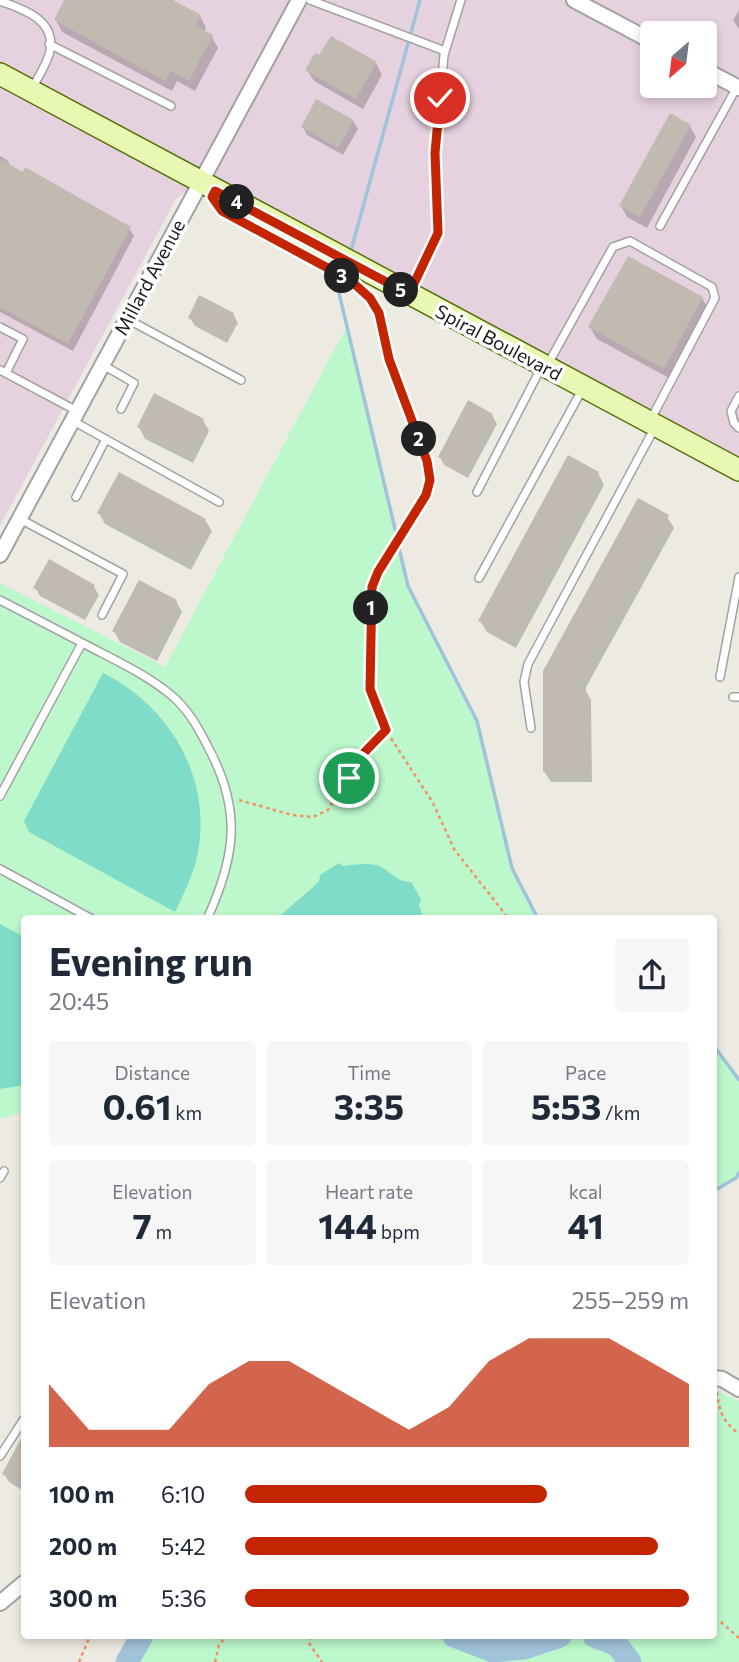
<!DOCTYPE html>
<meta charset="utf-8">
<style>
:root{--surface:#fff;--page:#f6f6f7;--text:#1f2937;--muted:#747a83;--accent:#c32503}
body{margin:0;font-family:Commissioner,sans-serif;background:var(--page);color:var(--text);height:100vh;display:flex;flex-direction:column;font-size:26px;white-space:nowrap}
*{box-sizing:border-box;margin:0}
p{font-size:23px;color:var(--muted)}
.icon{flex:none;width:38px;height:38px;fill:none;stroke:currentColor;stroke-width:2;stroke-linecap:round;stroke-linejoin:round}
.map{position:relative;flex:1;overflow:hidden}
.drawer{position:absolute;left:21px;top:915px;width:696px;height:724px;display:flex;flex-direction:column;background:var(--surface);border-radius:7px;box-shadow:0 4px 10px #0003}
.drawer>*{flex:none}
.needle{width:46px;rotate:208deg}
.tools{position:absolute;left:640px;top:21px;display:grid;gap:14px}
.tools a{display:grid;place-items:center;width:77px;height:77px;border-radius:7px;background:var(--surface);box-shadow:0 4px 10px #0003;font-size:35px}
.pin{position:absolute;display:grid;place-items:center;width:60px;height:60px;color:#fff;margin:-30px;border:4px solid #fff;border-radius:50%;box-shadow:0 2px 7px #0007}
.km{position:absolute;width:35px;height:35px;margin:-18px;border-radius:50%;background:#222;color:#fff;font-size:19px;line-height:35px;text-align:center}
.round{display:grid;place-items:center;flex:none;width:74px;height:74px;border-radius:7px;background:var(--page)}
.overview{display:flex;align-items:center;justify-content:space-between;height:119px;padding:0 28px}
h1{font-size:38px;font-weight:700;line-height:52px}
.figures{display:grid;grid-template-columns:repeat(3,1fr);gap:10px;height:119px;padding:7px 28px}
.figures div{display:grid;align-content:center;border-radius:7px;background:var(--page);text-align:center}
.figures b{font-size:35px;font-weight:700}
.figures small{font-size:19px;font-weight:400}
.figures p{font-size:19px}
.chart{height:196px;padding:14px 28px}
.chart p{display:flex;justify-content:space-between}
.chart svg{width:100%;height:126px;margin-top:7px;fill:var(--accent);opacity:.7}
ul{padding:0 28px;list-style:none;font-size:23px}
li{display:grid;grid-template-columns:112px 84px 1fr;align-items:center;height:52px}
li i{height:18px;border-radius:9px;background:var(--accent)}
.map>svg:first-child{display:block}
</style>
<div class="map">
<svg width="739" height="1662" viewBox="0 0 739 1662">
<rect width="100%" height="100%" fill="#edebe1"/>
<!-- industrial -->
<path fill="#e6d2df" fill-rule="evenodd" d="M0,0h739v470l-540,-288 -23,17 -176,327zM653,33h52v53h-52z"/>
<!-- park -->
<path fill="#bcf8cc" d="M347,326l61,260 69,135 35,147 26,51h-514v193l-24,7v-536l165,84z
M714,1046l25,34v93l-3,5 -22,13z
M714,1389l25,12v261h-612l15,-26h572z"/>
<!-- pitch -->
<path fill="#7fdcc8" d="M103,673c70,35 112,110 93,189 -5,17 -13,33 -21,50l-146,-80 -5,-11z
M339,863l4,3c11,-1 25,-4 36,0 11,5 19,17 32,16l10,17 -2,7 5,13h-148l43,-37 1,-7z
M0,924l24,13v148l-24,4z"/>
<!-- shadow -->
<path fill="#0003" d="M66,0h108l-1,2 27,14 6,12 -2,4 8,5 6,11 -23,43 -18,-10 -5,10 -110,-59 -6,-12z
M739,10v19l-6,-9z
M376,63l6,12 -19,34 -49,-28 -7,-11z
M353,121l5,8 -15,26 -36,-20 -4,-8z
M690,126l6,11 -49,91 -20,-11 -6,-11z
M0,156l7,4 5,8 117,60 5,8 -61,115 -73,-39z
M702,298l7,12 -38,69 -74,-40 -7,-12z
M233,314l5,9 -11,20 -32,-17 -5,-8z
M492,415l5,9 -29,54 -24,-13 -4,-8z
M203,420l6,11 -16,32 -48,-24 -6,-12z
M598,473l6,12 -88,163 -29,-16 -7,-11z
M99,513l106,7 7,11 -21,39 -86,-46z
M667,517l7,11 -89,161 6,11 1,82h-41l-7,-11 1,-100z
M35,587h59l5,8 -14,25 -45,-24z
M176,601l6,11 -25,49 -37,-19 -6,-11z
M24,1437v48l-2,5 -13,-8 -5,-8z"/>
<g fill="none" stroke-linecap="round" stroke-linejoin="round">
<!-- stream -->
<path stroke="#a1c3da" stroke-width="3.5" d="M350,254l70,-254
M342,283l-3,10 57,240
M399,548l9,38 69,135 35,147 26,51
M714,1046l25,34
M714,1191l22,-13 3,-5"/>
<!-- river -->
<path stroke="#a1c3da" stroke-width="23" d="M454,1636l39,15 31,-3 36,-12
M594,1636l23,9 13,17
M127,1662l15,-26"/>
</g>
<!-- building -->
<path fill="#c1bab0" d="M64,0h109l28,15 -5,11 17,9 -24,46 -18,-10 -6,10 -111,-61z
M331,36l46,26 -21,37 -51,-29 10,-17 4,2z
M316,99l38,21 -16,28 -37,-21z
M670,113l21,12 -51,92 -21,-11z
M0,159l23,13 2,-5 106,60 -63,117 -68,-37z
M628,256l75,41 -39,72 -76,-42z
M199,295l35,18 -11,23 -35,-18z
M154,393l50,26 -18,34 -49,-26z
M468,400l25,14 -30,56 -25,-13z
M568,455l31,17 -89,166 -32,-17z
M119,472l87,47 -21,41 -88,-47z
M638,498l31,17 -95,172h12v84l-43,1v-101z
M49,559l46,26 -15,28 -47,-25z
M139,580l38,20 -27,51 -38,-20z
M24,1433v45l-3,-2 -4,6 -15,-8z"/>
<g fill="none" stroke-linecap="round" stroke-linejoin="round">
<defs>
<path id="lane" d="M310,0l135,51
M0,1c24,8 59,20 49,54 -4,12 -12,24 -18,35
M49,44l122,62
M660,226l77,-139
M411,290l27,-57 -3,-80 5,-55 4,-43 17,-55
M127,319l114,61
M0,327l23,12 -17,34
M548,364l65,-117 17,-6 82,46 3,11 -64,121
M103,365l31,18 -13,26
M0,370l77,41
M739,396l-8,15 3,12 5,5
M73,421l146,81
M477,492l65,-126
M76,497l30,-58
M20,519l103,55 -21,41
M479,578l104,-190
M0,600c31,16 63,33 94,49 27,14 54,27 77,46 17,14 28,34 37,52 34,63 28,109 -1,172
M720,677l19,-100
M733,697h6
M531,728l-7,-46 4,-18 126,-235
M0,796l82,-153
M0,869l92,50
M0,1178l4,-7
M0,1456l24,-37"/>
<path id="street" d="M574,0l79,42
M705,70l34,18
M0,555l299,-555
M714,1378l8,1 17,10
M0,1603l24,-20"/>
<path id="secondary" d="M0,74l739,396"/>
</defs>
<!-- lane casing -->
<use href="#lane" stroke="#a2a2a2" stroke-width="10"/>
<!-- street casing -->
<use href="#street" stroke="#a2a2a2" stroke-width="18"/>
<!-- secondary casing -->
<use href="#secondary" stroke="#506e06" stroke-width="24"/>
<!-- path -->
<path stroke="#f79067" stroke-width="2.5" stroke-dasharray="3.5 3.5" stroke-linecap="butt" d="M356,285l14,13 9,15 10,46 38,102 3,18 -4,16 -48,77 -6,15 -2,102 6,19 11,24 46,71 21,46 55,70
M239,800l53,15 21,2 15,-7 31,-52 27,-28
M717,1392c2,19 6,30 22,42
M714,1620l7,2 18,16
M310,1636l-1,7 13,19
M79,1662l11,-26
M215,1662l4,-17 8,-9"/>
<!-- lane -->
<use href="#lane" stroke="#fff" stroke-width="7"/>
<!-- street -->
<use href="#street" stroke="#fff" stroke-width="14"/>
<!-- secondary -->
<use href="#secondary" stroke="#e8f8b3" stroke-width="21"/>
</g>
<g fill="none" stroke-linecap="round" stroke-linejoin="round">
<defs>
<path id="route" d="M349,778l10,-20 27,-28 -16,-41 2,-102 6,-15 48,-77 4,-15 -3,-19 -38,-102 -10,-46 -9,-15 -20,-18 -128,-69 -10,-14 3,-6 194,103 29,-61 -3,-80 5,-55"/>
</defs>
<!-- route casing -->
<use href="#route" stroke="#fff" stroke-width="14"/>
<!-- route -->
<use href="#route" stroke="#c32503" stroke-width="9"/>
</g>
<g text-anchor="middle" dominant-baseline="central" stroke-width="7" stroke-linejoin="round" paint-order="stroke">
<!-- street labels -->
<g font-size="19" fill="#1b1b1b" stroke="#fff">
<text transform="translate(149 277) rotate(-62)">Millard Avenue</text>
<text transform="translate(499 342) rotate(28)">Spiral Boulevard</text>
</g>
</g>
</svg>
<div class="tools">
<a><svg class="needle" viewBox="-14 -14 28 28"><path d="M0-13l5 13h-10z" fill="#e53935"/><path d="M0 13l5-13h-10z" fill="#747a83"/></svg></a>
</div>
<div class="pin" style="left:349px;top:778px;background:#1e9e55"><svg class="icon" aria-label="arrive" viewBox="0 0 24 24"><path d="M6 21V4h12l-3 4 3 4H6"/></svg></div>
<div class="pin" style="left:440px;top:98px;background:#d93025"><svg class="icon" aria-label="check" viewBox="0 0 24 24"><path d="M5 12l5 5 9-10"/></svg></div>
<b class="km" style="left:371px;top:608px">1</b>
<b class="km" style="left:419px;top:439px">2</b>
<b class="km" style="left:342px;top:276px">3</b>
<b class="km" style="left:237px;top:202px">4</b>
<b class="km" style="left:401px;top:290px">5</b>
<section class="drawer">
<div class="overview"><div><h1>Evening run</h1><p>20:45</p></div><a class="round"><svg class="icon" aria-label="share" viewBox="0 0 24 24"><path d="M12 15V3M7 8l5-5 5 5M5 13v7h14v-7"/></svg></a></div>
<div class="figures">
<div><p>Distance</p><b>0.61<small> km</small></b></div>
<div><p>Time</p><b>3:35</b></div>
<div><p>Pace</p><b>5:53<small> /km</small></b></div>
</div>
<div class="figures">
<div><p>Elevation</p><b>7<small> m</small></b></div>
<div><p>Heart rate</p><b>144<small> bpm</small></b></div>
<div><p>kcal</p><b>41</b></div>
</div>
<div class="chart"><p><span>Elevation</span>255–259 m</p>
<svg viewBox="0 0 160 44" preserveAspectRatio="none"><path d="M0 44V22L10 38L20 38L30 38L40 22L50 14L60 14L70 22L80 30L90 38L100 30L110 14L120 6L130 6L140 6L150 14L160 22V44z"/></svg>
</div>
<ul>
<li><b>100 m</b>6:10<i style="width:68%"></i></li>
<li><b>200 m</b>5:42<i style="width:93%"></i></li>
<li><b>300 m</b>5:36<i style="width:100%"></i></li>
</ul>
</section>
</div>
